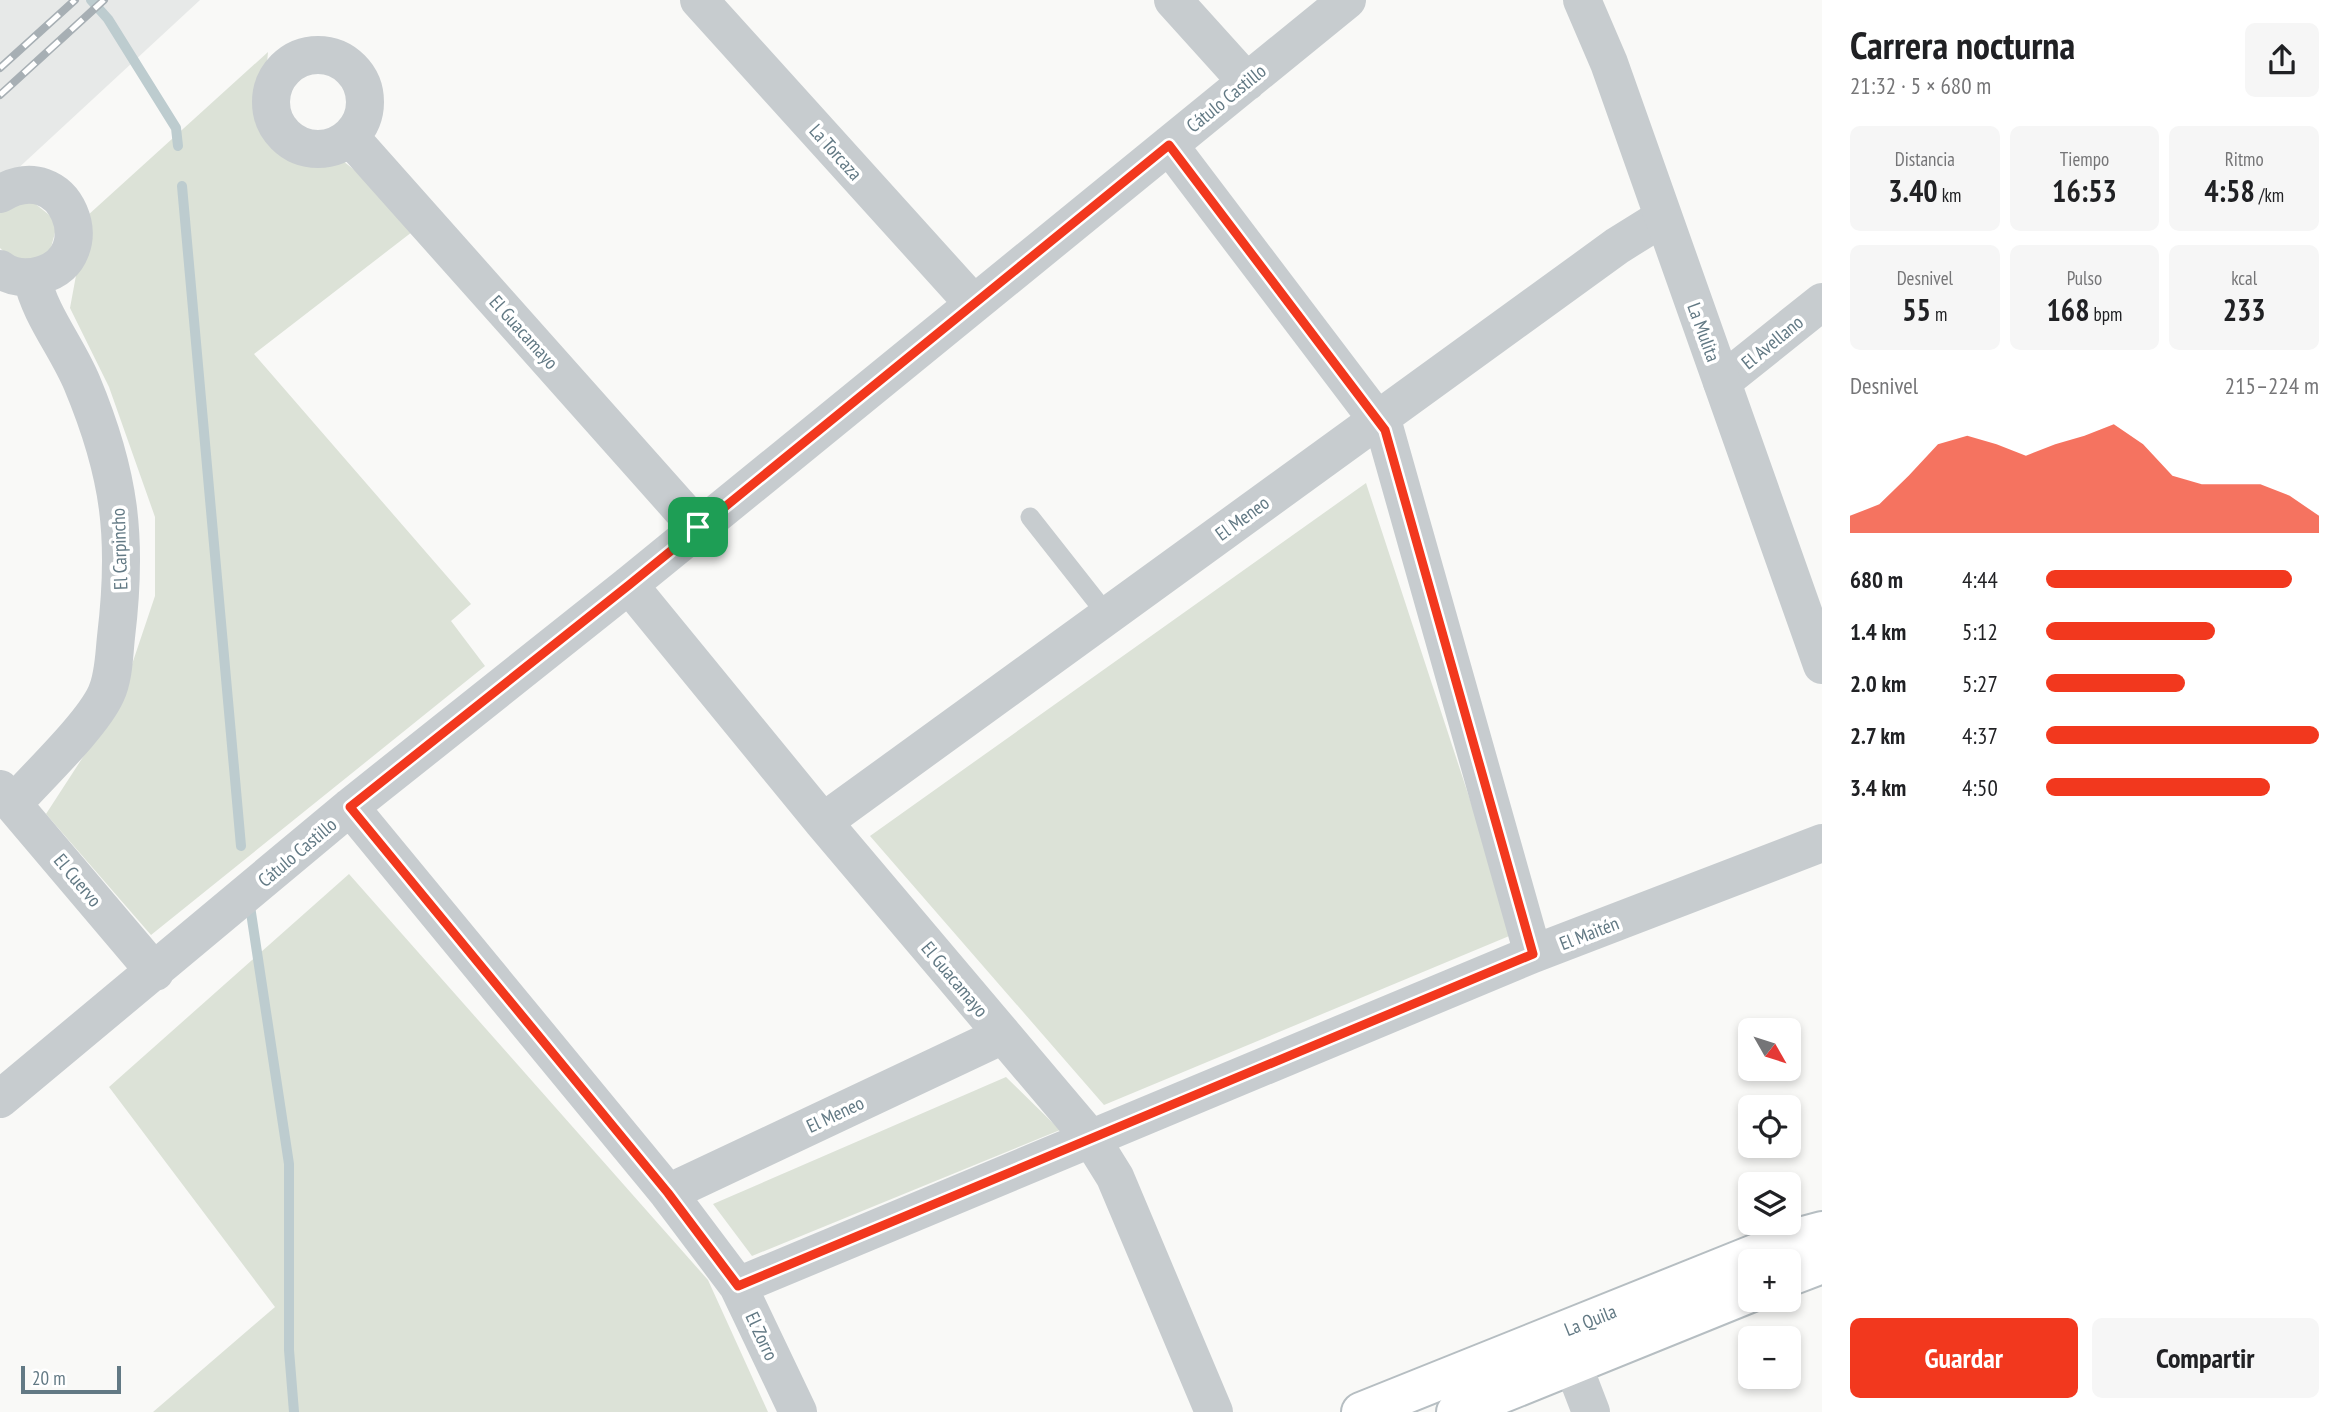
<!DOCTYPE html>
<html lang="es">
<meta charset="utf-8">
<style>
:root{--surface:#fff;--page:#f6f6f6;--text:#202124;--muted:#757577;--accent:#f2381e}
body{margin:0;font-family:"PT Sans Narrow",sans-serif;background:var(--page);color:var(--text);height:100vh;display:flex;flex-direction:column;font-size:26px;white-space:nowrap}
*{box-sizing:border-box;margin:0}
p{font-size:23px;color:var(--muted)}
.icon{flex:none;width:38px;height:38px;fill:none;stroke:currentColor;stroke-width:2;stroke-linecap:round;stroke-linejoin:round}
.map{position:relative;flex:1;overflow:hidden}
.panel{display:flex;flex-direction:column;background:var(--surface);width:525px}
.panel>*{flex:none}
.needle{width:46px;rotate:129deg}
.buttons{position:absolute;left:1738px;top:1018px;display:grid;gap:14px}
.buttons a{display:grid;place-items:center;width:63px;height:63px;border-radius:10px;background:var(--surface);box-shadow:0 4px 10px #0003;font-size:35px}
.scale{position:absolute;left:21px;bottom:18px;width:100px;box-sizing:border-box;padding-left:7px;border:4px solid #627984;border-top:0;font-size:19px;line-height:24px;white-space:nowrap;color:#627984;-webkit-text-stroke:5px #fff;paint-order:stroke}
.pin{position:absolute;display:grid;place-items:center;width:60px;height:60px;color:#fff;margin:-30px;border-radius:14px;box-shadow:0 4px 10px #0006}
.round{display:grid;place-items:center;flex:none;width:74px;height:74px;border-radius:10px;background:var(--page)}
.summary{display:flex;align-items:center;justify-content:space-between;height:119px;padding:0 28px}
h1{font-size:38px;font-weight:600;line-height:52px}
.stats{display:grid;grid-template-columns:repeat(3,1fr);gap:10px;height:119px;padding:7px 28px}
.stats div{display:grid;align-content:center;border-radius:10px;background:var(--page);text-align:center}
.stats b{font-size:30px;font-weight:600}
.stats small{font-size:19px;font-weight:400}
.stats p{font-size:19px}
.chart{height:196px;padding:14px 28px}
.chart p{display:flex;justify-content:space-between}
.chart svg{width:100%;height:126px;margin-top:7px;fill:var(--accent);opacity:.7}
.action{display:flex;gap:14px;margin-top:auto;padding:14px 28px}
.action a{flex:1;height:80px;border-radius:10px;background:var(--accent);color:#fff;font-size:28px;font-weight:600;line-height:80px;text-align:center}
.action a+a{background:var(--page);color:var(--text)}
ul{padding:0 28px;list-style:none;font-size:23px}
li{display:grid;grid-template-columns:112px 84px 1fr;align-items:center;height:52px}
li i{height:18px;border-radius:9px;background:var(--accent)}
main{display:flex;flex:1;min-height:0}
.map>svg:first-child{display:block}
</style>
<main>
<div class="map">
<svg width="1822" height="1412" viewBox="0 0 1822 1412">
<rect width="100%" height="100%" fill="#f9f9f7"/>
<!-- built -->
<path fill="#e7e9e8" d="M0,0h200l-200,185z"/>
<!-- green -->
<path fill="#dce2d7" d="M268,52c-2,26 -12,90 24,97 13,3 30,1 42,7 27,13 57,54 78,76l-158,122 217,250 -20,17 34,45 -334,269 -105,-121 74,-114 35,-104v-79l-46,-130 -39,-79 17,-92z
M28,198l30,24 -8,29 -19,11 -22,-5 -9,-9v-37z
M1366,483l148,451 -410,171 -234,-269z
M349,874l359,406 60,132h-615l122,-105 -166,-220z
M1006,1077l54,53 -308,126 -39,-52z"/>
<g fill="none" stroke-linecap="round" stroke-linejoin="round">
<!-- stream -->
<path stroke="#bdcccf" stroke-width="10" d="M91,0l17,19 68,109 2,18
M182,186l59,660
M250,906l39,258v186l5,62"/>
<defs>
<g id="secondary">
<path d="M1788,1277l34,-13"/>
<path id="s1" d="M1361,1412l431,-173 30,-8"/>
<path d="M1456,1412l294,-119"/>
</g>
</defs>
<!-- secondary casing -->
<use href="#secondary" stroke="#b6bec2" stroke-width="42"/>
<!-- service -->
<path stroke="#c7cccf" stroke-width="19" d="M1030,517l78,99"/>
<!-- minor -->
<path stroke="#c7cccf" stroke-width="38" d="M699,0l274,303
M1173,0l74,82
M271 102a47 47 0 1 1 94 0a47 47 0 1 1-94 0Z
M350,137l348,391
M1169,145l216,285 148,524
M0,194c66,-40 105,63 41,81 -14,4 -29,3 -41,-6
M1722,382l100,-80
M629,585l194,237 269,318 23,37 99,235
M0,789l155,183
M14,803c24,-27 78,-78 92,-109 8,-17 8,-39 10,-57 12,-99 4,-163 -34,-254 -15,-36 -42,-68 -50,-105
M350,807l318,386 70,93 60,126
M823,822l794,-576 45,-28
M0,1099l350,-292 279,-222 718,-585
M668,1193l335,-158
M738,1286l795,-332 289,-111
M1561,1334l30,78"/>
<!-- tertiary -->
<path stroke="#c7cccf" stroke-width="38" d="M1582,0l27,63 213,602"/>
<!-- secondary -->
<use href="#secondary" stroke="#fff" stroke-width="38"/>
<defs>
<path id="rail" d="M0,68l75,-68
M0,95l104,-95"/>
</defs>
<!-- rail casing -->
<use href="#rail" stroke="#a7afb4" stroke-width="8"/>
<!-- rail -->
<use href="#rail" stroke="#fff" stroke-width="5" stroke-dasharray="16" stroke-linecap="butt"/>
</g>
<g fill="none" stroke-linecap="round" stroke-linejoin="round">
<defs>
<path id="route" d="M1169,145l216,285 148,524 -795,332 -70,-93 -318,-386 279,-222z"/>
</defs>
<!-- route casing -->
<use href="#route" stroke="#fff" stroke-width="14"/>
<!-- route -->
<use href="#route" stroke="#f2381e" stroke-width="9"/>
</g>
<g text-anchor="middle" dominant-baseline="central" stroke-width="7" stroke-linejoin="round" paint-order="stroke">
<!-- street labels -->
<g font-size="19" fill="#627984" stroke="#fff">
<text transform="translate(1226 98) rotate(-39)">Cátulo Castillo</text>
<text transform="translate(836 152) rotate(48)">La Torcaza</text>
<text transform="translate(524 332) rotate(48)">El Guacamayo</text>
<text transform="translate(1704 332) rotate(70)">La Mulita</text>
<text transform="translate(1772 342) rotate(-39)">El Avellano</text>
<text transform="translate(1242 518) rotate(-36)">El Meneo</text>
<text transform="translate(119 549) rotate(-92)">El Carpincho</text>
<text transform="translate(297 852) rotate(-40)">Cátulo Castillo</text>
<text transform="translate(78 880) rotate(50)">El Cuervo</text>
<text transform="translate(1589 933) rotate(-21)">El Maitén</text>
<text transform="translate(955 979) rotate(50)">El Guacamayo</text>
<text transform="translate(835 1114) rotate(-25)">El Meneo</text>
<text stroke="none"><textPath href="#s1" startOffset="247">La Quila</textPath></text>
<text transform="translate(762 1336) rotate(65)">El Zorro</text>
</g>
</g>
</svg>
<div class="buttons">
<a><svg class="needle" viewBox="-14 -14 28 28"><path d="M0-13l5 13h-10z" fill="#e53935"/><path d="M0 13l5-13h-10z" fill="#757577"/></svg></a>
<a><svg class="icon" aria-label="locate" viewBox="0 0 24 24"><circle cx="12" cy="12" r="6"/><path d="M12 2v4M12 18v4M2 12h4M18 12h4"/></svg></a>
<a><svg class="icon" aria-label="layers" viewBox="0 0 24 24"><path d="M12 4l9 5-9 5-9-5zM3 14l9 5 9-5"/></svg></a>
<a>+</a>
<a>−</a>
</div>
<div class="scale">20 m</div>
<div class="pin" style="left:698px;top:527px;background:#1e9e55"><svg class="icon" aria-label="arrive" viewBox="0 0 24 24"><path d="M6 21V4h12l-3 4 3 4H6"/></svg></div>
</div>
<section class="panel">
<div class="summary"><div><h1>Carrera nocturna</h1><p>21:32 · 5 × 680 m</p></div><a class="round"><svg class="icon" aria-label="share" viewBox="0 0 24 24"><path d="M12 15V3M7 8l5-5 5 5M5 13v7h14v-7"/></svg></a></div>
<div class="stats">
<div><p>Distancia</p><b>3.40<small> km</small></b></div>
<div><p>Tiempo</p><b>16:53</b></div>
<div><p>Ritmo</p><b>4:58<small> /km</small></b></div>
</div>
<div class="stats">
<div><p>Desnivel</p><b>55<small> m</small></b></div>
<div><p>Pulso</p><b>168<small> bpm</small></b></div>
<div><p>kcal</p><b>233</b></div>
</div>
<div class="chart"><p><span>Desnivel</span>215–224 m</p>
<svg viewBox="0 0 160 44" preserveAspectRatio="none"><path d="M0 44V38L10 34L20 24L30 13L40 10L50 13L60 17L70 13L80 10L90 6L100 13L110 24L120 27L130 27L140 27L150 31L160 38V44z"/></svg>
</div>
<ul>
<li><b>680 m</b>4:44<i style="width:90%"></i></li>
<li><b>1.4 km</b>5:12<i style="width:62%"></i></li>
<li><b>2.0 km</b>5:27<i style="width:51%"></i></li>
<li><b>2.7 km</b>4:37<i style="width:100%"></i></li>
<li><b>3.4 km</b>4:50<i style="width:82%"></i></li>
</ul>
<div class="action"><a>Guardar</a><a>Compartir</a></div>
</section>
</main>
